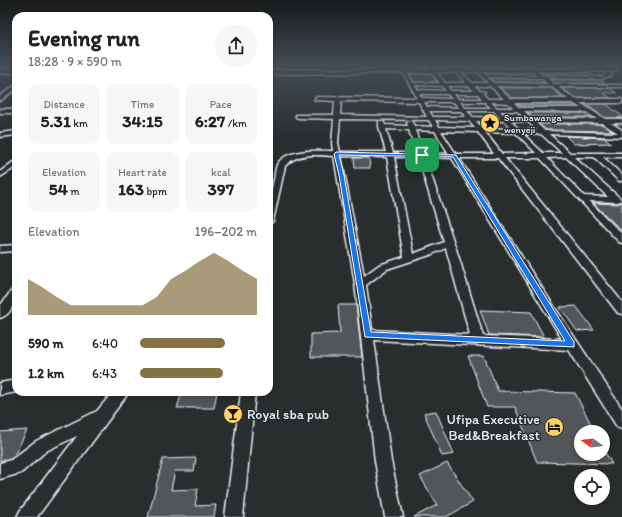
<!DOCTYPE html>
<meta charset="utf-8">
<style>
:root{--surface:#fff;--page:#f6f6f6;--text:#222;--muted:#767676;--accent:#857141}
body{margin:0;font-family:Itim,sans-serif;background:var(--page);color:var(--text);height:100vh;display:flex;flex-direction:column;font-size:15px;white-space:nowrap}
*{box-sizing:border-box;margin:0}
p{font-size:13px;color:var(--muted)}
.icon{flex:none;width:22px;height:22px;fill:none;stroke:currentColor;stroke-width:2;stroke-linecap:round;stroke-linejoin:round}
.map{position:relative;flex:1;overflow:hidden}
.panel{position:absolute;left:12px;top:12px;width:261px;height:384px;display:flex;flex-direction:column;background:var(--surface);border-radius:12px;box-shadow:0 2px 6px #0003}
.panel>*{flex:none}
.needle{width:26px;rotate:285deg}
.controls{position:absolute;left:574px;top:425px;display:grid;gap:8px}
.controls a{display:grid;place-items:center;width:36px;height:36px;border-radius:50%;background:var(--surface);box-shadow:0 2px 6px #0003;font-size:20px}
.pin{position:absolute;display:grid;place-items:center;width:34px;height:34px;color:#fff;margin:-17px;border-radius:8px;box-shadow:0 2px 6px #0006}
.round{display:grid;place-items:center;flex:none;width:42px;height:42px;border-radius:21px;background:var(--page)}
.head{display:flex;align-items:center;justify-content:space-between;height:68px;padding:0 16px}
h1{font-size:22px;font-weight:700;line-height:30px}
.stats{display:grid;grid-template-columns:repeat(3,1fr);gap:6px;height:68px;padding:4px 16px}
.stats div{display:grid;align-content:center;border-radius:10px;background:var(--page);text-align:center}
.stats b{font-size:17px;font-weight:700}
.stats small{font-size:11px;font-weight:400}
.stats p{font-size:11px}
.chart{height:112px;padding:8px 16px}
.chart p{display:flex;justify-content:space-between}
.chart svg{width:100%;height:72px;margin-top:4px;fill:var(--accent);opacity:.7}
ul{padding:0 16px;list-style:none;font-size:13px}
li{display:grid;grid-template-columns:64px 48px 1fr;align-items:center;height:30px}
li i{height:10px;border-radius:5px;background:var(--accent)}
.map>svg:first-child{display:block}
</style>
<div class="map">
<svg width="622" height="517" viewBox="0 0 622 517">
<rect width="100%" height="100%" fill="#2a2d2e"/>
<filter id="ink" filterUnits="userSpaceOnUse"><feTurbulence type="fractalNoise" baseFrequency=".025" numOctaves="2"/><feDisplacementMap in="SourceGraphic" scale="8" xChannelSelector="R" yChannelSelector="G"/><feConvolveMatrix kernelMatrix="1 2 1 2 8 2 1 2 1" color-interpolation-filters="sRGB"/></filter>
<g filter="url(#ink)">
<!-- building -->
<path fill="#535759" stroke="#e8f1f8" d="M478,65h45l1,2h-44z
M542,73h46l5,2h-49z
M410,74h21l6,8h-23z
M491,79h49l4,3h-50z
M551,80h50l4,3h-50z
M500,88h51l13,10h-52z
M563,88h47l7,5h-13l7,5h-36z
M518,104h55l3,2h-55z
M585,104h21l16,12v2h-17z
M528,113h58l6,4h-60z
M539,124h63l11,7 -67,-1z
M566,136l39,2 6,5 -37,1z
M354,158h15l1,10h-15z
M622,202v29l-29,-28 25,1z
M338,305h18l6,52h-51v-23l29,-1z
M576,306l18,24 -17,1 -17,-24z
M480,310l51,2 13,25 -55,-2z
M468,356h16l14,35 77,2 20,39h-14v22h25l6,10 -75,-2 -22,-55h-28z
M182,392h35l-3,16h-37z
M436,411l18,43 -12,2 -18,-43z
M27,430l-13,26 -14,5v-29z
M196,458l-2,13h-19l-4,19 27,-1 -3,17 21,-1 -2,12h-66l15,-58z
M447,463l26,39 -27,15h-32l23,-12 -17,-29z"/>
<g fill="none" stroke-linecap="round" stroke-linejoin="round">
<defs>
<path id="street" d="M399,65h4l10,18h27l-14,-18h4l15,18h21l-17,-18h5l18,18h16l-17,-18h5l9,10 52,1 -13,-11h5l14,11 58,1 6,-3 -3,-4 2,-1 6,6 -11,4 -54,-1 7,6 68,1v2h-64l17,12h47v4h-42l25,16h17v4h-11l11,7v7l-73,-3 21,19h52v4h-19l19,18v6h-3l-25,-24h-20l48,43 -4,2 -29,-1 33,33v9l-3,-1 -79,-84h-35l117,144v12l-4,-1 -120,-155h-39l75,118 88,133v20l-5,-2 -48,-77 -195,-10 17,121 12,56h-18l-10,-56 -20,-177 -21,-128c-17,-1 -36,-4 -49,10l-12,55 -4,3c0,-16 1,-29 5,-44 1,-4 1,-11 3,-15 9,-17 41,-14 56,-14l-1,-8 2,-24 -36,-1 -2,-1v-2h38l1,-14 -20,-1v-2l2,-1 100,1zM487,77l54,1 7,6 -55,-1zM415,85l27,1 4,5 -28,-1zM447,86h22l5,5h-23zM475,86h15l14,13h-16l-5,-5 2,-2 -5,-1zM496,86l56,1 16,12h-57zM419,94h29l4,5 -30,-1zM454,94h24l4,5h-24zM341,101l78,1 8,15 -87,-2zM424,102h30l5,6 -32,-1zM460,102h25l6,6h-26zM491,102l17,1 5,5h-16zM514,103h59l8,5h-61zM429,111h32l5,6h-33zM467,111h27l6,7 -27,-1zM500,111h17l7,7h-17zM524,111l62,1 11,7 -66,-1zM340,119l89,1 4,7 -19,-1 -2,-4 -2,-1 -3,2 1,3 -23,-1 -2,-4h-4v6l7,25h-46l-2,-9zM435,120l34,1 6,7 -36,-1zM476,121h28l8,8 -30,-1zM511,121l17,1 9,8h-18zM535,122l67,1 16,10 -73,-2zM386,129l23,1 7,23h-23zM415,130l20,1 14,23 -26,-1zM441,131l37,1 16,22h-38zM485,132l31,1 20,20 -34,1zM523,134h18l21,19h-19zM341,156l46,1 17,100 -25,8 -15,11zM394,157h24l26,85 -31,12zM425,157l27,1 110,181 -79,-3 -25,-81zM566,157l42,40 -24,-1 -37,-38zM446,248l24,87 -98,-5 -6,-45 21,-16 43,-14z
M14,86h2v3l-16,12v-5z
M0,109h16v4h-16z
M16,131v4l-16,2v-4z
M13,162h3v5l-16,10v-5z
M16,245v6l-16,1v-6z
M16,289c0,11 -4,26 -16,29v-12l12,-16z
M16,380l1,12 -17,3v-12z
M113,392h16l-92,125h-20l3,-6 57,-75 -31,15 -25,22 -21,6v-16l11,-3 25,-19 61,-30z
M241,392h14l-12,125h-18z"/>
<path id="secondary" d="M614,68l2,1v2l-347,3v-4z
M0,69h16v4h-16z"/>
</defs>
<!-- street casing -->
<use href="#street" stroke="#e8f1f8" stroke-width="3"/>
<!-- secondary casing -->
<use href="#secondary" stroke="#e8f1f8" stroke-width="3"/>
<!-- street -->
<use href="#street" fill="#2a2d2e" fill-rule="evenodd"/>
<!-- secondary -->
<use href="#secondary" fill="#2a2d2e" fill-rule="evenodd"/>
</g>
</g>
<!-- sky -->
<linearGradient id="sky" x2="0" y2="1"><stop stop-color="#171919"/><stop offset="0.47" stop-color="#444c57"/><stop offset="1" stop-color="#444c57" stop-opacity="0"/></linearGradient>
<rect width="622" height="138" fill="url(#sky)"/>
<!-- route -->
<path fill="#1a73e8" stroke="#fff" fill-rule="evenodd" d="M336,152l120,3 118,187v5l-209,-10 -26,-162 -5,-21zM339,155l114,2 112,184 -194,-9 -27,-157z"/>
<!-- icons -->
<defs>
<symbol id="sight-disc" viewBox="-11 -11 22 22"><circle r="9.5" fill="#ffd166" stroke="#2a2d2e"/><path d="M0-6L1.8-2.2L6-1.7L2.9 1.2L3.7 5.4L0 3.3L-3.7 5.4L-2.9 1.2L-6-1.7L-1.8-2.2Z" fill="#111"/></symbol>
<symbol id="bar-disc" viewBox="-11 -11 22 22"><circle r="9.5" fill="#ffd166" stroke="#2a2d2e"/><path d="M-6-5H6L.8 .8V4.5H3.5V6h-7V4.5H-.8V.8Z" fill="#111"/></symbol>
<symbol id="hotel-disc" viewBox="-11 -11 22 22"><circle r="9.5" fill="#ffd166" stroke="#2a2d2e"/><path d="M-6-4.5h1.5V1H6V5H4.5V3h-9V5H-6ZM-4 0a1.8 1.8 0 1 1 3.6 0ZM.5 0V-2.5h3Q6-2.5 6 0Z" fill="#111"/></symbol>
</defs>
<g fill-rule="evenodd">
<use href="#sight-disc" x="479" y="112" width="22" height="22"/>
<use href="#bar-disc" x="222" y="403" width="22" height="22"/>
<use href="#hotel-disc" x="543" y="416" width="22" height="22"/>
</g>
<g text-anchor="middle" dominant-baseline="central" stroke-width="3" stroke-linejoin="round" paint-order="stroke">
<!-- far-poi labels -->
<g font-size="10" fill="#e8f1f8" stroke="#2a2d2e" text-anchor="start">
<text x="504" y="117">Sumbawanga<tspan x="504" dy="12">wenyeji</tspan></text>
</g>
<!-- near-poi labels -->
<g font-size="14" fill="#e8f1f8" stroke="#2a2d2e" text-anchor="start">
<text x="247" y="414">Royal sba pub</text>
<text x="540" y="419" text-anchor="end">Ufipa Executive<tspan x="540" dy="16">Bed&amp;Breakfast</tspan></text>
</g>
</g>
</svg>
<div class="controls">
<a><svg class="needle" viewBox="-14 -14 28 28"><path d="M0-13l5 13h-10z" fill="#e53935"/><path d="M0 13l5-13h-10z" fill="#767676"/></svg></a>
<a><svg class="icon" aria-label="locate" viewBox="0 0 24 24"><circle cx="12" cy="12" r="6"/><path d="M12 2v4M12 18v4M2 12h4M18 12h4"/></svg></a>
</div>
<div class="pin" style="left:422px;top:155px;background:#1e9e55"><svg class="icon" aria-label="arrive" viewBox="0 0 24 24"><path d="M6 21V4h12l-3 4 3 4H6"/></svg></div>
<section class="panel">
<div class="head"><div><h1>Evening run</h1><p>18:28 · 9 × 590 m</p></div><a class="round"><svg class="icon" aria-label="share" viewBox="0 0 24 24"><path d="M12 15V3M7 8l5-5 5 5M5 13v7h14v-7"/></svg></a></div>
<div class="stats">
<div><p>Distance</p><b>5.31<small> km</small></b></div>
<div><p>Time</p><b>34:15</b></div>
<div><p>Pace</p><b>6:27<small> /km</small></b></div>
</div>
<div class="stats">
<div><p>Elevation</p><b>54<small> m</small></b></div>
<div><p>Heart rate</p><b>163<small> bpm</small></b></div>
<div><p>kcal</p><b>397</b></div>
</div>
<div class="chart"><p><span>Elevation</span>196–202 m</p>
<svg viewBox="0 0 160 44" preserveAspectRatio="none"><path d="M0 44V22L10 27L20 33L30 38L40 38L50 38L60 38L70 38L80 38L90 33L100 22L110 17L120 11L130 6L140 11L150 17L160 22V44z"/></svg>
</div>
<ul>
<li><b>590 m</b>6:40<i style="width:73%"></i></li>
<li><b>1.2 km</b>6:43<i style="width:71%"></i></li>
</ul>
</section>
</div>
